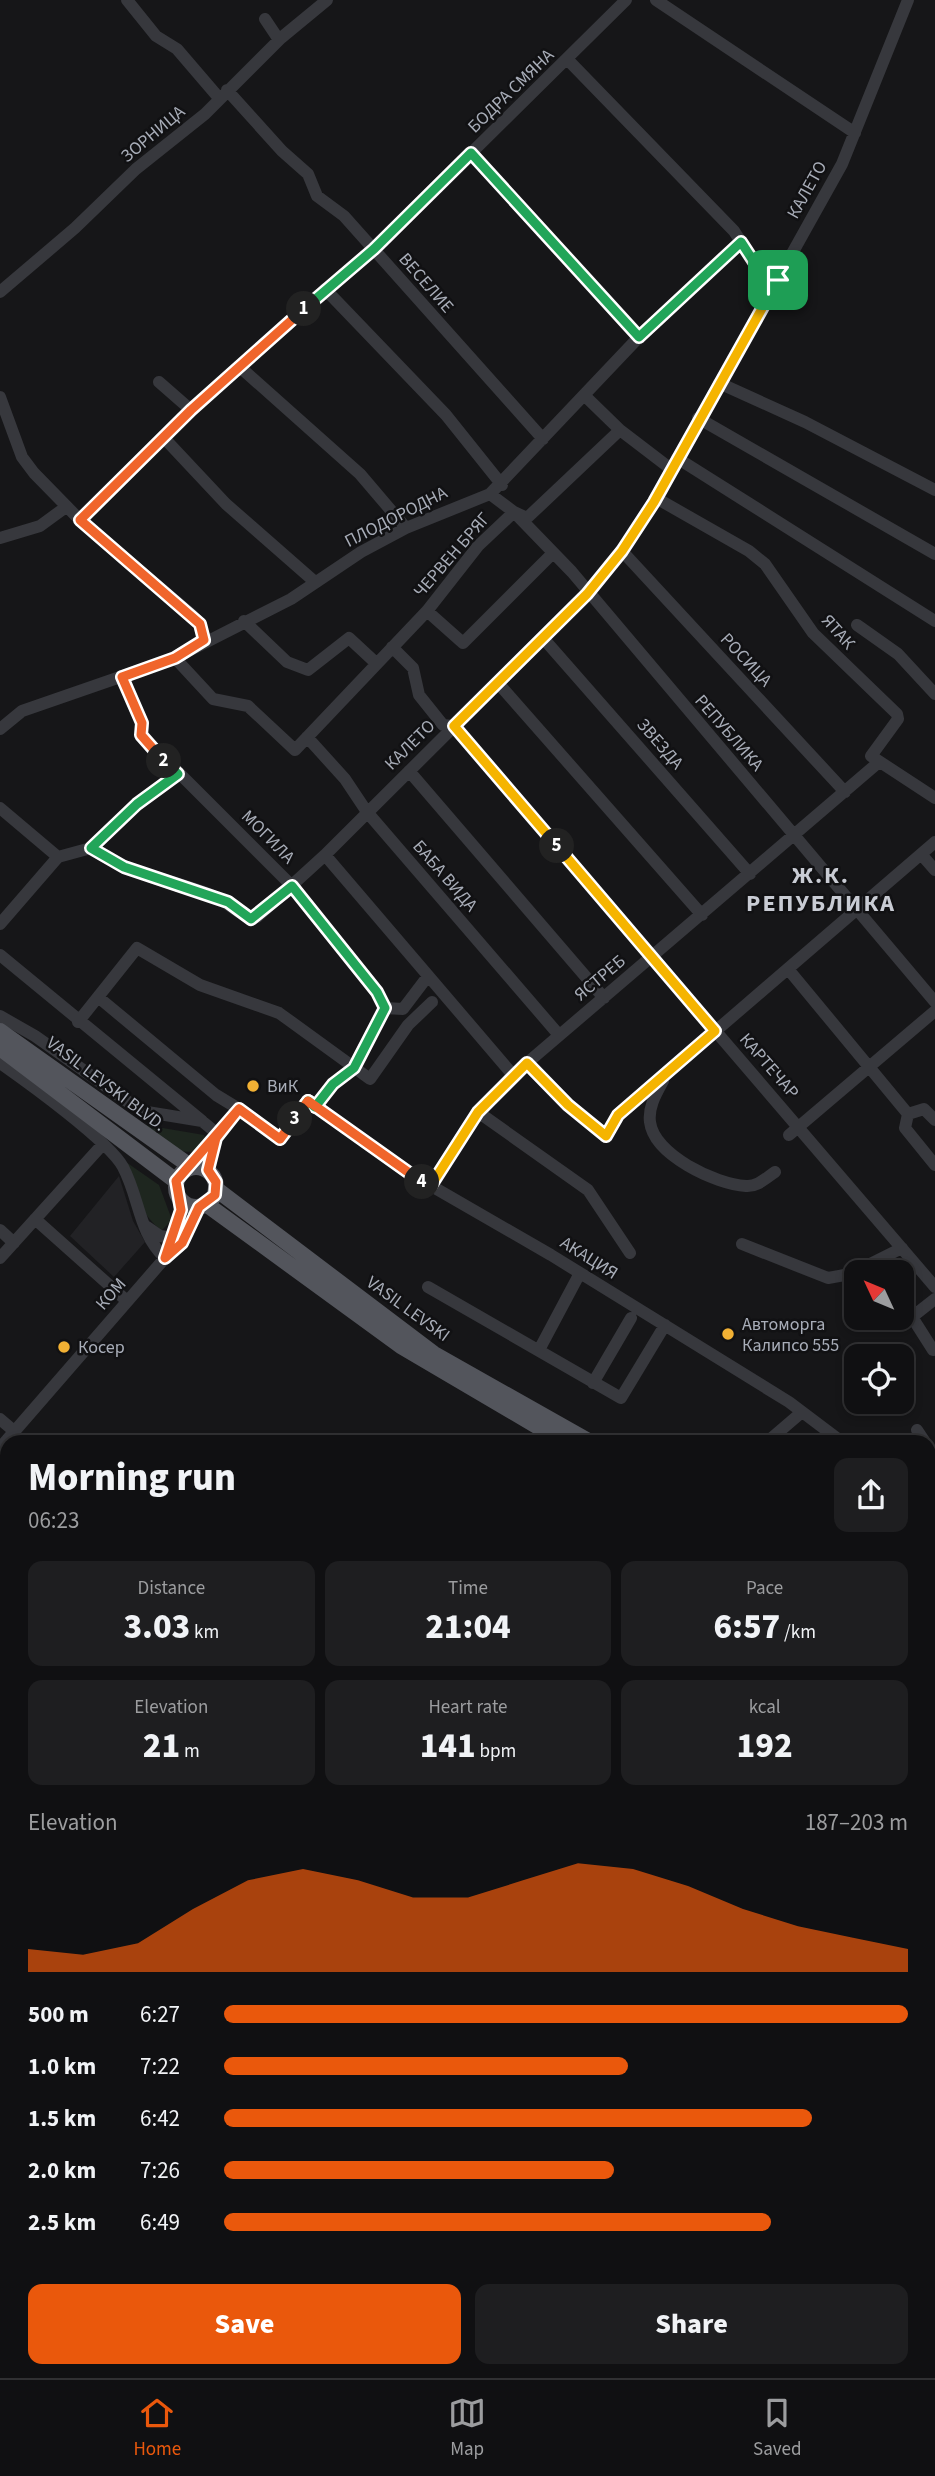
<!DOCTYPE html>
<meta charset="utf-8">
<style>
:root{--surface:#101012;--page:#1e1e20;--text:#f1f3f6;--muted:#9c9d9f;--line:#303032;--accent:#ea580c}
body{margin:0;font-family:"Source Sans 3",sans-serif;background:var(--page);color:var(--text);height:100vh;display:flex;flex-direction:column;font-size:26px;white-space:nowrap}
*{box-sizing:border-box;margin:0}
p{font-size:23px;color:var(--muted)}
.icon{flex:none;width:38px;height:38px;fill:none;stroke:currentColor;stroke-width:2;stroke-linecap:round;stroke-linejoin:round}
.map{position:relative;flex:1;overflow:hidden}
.drawer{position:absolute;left:0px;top:1435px;width:936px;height:943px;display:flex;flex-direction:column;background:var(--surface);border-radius:21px 21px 0 0;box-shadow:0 4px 10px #0003,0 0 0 2px var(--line)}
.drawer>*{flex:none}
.needle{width:46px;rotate:314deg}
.buttons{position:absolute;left:844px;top:1260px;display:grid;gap:14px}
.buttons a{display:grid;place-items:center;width:70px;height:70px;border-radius:14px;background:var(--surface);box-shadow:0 4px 10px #0003,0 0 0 2px var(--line);font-size:35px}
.pin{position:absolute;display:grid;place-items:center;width:60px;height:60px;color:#fff;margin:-30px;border-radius:14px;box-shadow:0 4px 10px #0006}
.km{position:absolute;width:35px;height:35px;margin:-18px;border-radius:50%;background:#222;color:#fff;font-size:19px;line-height:35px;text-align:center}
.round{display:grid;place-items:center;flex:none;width:74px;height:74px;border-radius:14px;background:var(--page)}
.headline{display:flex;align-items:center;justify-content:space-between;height:119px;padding:0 28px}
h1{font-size:38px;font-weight:800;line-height:52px}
.figures{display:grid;grid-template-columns:repeat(3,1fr);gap:10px;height:119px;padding:7px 28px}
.figures div{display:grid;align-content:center;border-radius:14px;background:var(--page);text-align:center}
.figures b{font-size:35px;font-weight:800}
.figures small{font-size:19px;font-weight:400}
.figures p{font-size:19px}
.chart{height:196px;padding:14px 28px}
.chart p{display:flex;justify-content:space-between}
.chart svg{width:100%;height:126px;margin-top:7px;fill:var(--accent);opacity:.7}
.primary-button{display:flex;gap:14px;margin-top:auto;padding:14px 28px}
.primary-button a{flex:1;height:80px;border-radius:14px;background:var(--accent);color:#fff;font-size:28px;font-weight:800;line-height:80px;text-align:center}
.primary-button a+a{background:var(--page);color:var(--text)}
ul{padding:0 28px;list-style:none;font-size:23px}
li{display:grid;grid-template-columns:112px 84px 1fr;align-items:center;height:52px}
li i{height:18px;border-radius:9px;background:var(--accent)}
.menu{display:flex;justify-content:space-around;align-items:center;height:98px;border-top:2px solid var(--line);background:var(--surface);font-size:19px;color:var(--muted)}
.menu a{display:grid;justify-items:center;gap:4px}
.menu .on{color:var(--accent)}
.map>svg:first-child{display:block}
</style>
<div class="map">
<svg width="935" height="2378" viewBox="0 0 935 2378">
<rect width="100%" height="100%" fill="#161618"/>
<!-- built -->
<path fill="#222225" d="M119,1176l14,45 12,21 -31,35 -44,-41z
M929,1738l6,11v88l-5,2z
M0,1800l7,7v112l-7,8z"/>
<!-- green -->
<path fill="#1e261f" d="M139,1124l65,11 2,5 -5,10c-25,8 -43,-12 -62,-26z
M123,1160l36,25 13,35 -10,10c-22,-13 -29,-48 -39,-70z"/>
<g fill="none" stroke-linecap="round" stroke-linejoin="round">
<!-- minor -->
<path stroke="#37383d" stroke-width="12" d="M127,0l29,36 21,13 42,49
M656,0l199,133
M265,19l14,21
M568,60l166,171 20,31 24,18
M227,90l55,61 26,23 9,22 27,20 199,223
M471,153l168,184
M325,289l121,126 56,70
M0,292l75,-64 61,-59 69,-55 76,-76 46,-38
M241,368l119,106 46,54
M159,382l32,28
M719,383l86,39 130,68
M584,395l36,35 51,39
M0,397l22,60 12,16 46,47 111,94 9,9 4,18
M698,418l237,136
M165,439l61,65 89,78
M677,458l258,163
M490,494l24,18 58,60 363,430
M656,498l93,53 16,13 48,69 84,81 1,5 -27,37 64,42
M80,520l111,-110 183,-161 252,-249
M0,538l40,-12 26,-19
M622,551l223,241
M427,611l36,32 90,-90
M244,621l43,41 21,8 41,-32 28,26
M857,625l41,29 37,40
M543,638l207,236
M392,647l21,21 6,27 24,30 11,1 481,561
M175,658l38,41 35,7 47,44 132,-139 51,-65 36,-34 13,6 93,-88
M122,677l21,49 -2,9 151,151 85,106 8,16 -32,60 -20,16 -18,22 -7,-5 -28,38 -41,-30
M498,683l204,232
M0,729l22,-18 153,-53 116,-59 70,-47 45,-24 84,-34 149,-157 102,-95
M307,737l38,42 22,33 192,223
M409,771l195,227
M0,808l58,49 -58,67
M91,848l46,-44 42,-30
M921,854l14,16
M325,855l188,220
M58,857l33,-9c34,25 79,31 118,46 16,6 27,18 42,25l6,-2 68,-62 262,-261 35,-43 32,-50 188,-337 66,-164
M0,955l202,166
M788,969l120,145 -3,14 30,37
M98,997l118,98 23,14 -49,57
M385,1008l18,1 25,-33
M0,1016l35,20 106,75 61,10 12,10 2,7 -8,32
M78,1022l59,-74 63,37 79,28 91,66 38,-54 24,-23
M0,1063c27,19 109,78 123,104 17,32 15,65 42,91
M527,1064l41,41 38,31 12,-21 317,-273
M663,1081c-7,13 -15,26 -13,41 4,33 65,62 96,64 11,1 20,-8 29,-14
M315,1106l87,63 149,86 238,147 53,40
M478,1112l110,78 42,63
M908,1114l16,-5 11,11
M789,1135l146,-124
M430,1187l38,-61 45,-51 366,-313
M35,1219l92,82
M144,1225l16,11 13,2
M0,1230l14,13
M742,1244l86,34 22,-4 52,-26
M0,1258l103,-114
M165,1258l14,-38 2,-19
M428,1287l193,111 44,-73
M539,1350l41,-77
M933,1350l-21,-33 23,-18
M593,1383l38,-65
M0,1419l14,12
M917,1430l8,12
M767,1442l35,-30
M0,1448l165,-190 17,-15 17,-36
M929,1449l6,9
M929,1534l6,9
M929,1690l6,-3
M929,1846l6,-3
M929,1855l6,11
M929,2003l6,1
M929,2084l6,8
M0,2135l7,6
M929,2202l6,-5
M0,2229l7,6
M0,2362l10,16
M172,2371l8,7
M300,2371l7,7
M624,2371l10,7
M927,2371l8,5
M286,2378l6,-7
M561,2378l6,-7
M671,2378l5,-7
M796,2378l6,-7
M913,2378l6,-7"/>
<!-- major -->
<path stroke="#53555c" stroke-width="16" d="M0,1031l190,135
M0,1048l176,133
M176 1187a20 20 0 1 1 40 0a20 20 0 1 1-40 0Z
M216,1189l218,165 156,88
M206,1204l195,142 163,96
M929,1630l6,2
M929,1645l6,2
M0,2021l7,6
M0,2037l7,6
M0,2177l7,-8
M389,2371l8,7
M407,2371l8,7"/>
</g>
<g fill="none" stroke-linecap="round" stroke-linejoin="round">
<defs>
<path id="split-1" d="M304,309l70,-60 97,-96 168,184 102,-95 13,20 24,18"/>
<path id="split-2" d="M164,761l-23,-26 1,-12 -20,-46 53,-19 29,-18 -4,-16 -120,-104 111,-110 113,-101"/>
<path id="split-3" d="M164,761l14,13 -41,30 -46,44 33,19 104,35 23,17 41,-33 85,106 8,16 -31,60 -21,16 -18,23 -7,-6 -13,18"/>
<path id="split-4" d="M295,1119l-15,20 -41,-30 -63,72 5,29 -16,48 17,-15 17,-36 16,-12 1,-13 -8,-12 8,-32 23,-29 41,30 28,-38 114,81"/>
<path id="split-5" d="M422,1182l8,5 48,-75 49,-49 41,42 38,31 12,-21 97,-84 -158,-185"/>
<path id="split-6" d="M557,846l-103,-120 133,-132 35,-43 32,-49 124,-222"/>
</defs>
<!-- split-1 casing -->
<use href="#split-1" stroke="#fff" stroke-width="14"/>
<!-- split-2 casing -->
<use href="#split-2" stroke="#fff" stroke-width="14"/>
<!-- split-3 casing -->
<use href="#split-3" stroke="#fff" stroke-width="14"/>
<!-- split-4 casing -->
<use href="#split-4" stroke="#fff" stroke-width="14"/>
<!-- split-5 casing -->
<use href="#split-5" stroke="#fff" stroke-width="14"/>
<!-- split-6 casing -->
<use href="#split-6" stroke="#fff" stroke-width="14"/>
<!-- split-1 -->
<use href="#split-1" stroke="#22a559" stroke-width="9"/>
<!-- split-2 -->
<use href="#split-2" stroke="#f0652b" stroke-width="9"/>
<!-- split-3 -->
<use href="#split-3" stroke="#22a559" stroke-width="9"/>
<!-- split-4 -->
<use href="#split-4" stroke="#f0652b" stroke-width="9"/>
<!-- split-5 -->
<use href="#split-5" stroke="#f5b400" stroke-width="9"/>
<!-- split-6 -->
<use href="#split-6" stroke="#f5b400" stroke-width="9"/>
</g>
<!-- markers -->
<g fill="#f2b134" stroke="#111113" stroke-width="2.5">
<circle cx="253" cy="1086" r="7"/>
<circle cx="728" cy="1334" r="7"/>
<circle cx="64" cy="1347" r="7"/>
</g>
<g text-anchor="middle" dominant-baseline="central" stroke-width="5" stroke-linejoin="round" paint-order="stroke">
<!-- street labels -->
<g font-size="18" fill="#a8adb8" stroke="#111113">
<text transform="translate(511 91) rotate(-44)">БОДРА СМЯНА</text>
<text transform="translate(153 134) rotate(-40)">ЗОРНИЦА</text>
<text transform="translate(807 190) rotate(-61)">КАЛЕТО</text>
<text transform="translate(426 283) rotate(49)">ВЕСЕЛИЕ</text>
<text transform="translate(396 517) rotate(-27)">ПЛОДОРОДНА</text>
<text transform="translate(452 555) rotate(-49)">ЧЕРВЕН БРЯГ</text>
<text transform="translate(838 632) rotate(48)">ЯТАК</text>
<text transform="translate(746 660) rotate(47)">РОСИЦА</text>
<text transform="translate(729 733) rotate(49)">РЕПУБЛИКА</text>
<text transform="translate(660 744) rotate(49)">ЗВЕЗДА</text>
<text transform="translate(410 745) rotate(-45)">КАЛЕТО</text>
<text transform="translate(268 837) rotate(45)">МОГИЛА</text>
<text transform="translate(445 876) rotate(49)">БАБА ВИДА</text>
<text transform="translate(600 978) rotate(-40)">ЯСТРЕБ</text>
<text transform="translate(769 1066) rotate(49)">КАРТЕЧАР</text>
<text transform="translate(106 1084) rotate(37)">VASIL LEVSKI BLVD.</text>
<text transform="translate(589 1258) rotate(32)">АКАЦИЯ</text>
<text transform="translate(111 1294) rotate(-49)">КОМ</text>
<text transform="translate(408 1309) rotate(36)">VASIL LEVSKI</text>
</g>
<!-- poi labels -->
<g font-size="18" fill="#a8adb8" stroke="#111113" text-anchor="start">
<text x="267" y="1086">ВиК</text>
<text x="742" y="1324">Автоморга<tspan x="742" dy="21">Калипсо 555</tspan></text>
<text x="78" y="1347">Косер</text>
</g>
<!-- district labels -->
<g font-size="24" font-weight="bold" letter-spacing="2" fill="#c9ccd4" stroke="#111113">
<text x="821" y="875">Ж.К.<tspan x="821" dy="28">РЕПУБЛИКА</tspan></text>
</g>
</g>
</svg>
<div class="buttons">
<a><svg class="needle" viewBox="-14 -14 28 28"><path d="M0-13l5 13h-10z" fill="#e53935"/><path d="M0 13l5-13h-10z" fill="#9c9d9f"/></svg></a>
<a><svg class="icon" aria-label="locate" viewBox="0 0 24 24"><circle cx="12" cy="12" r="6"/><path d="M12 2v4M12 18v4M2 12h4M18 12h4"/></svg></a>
</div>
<div class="pin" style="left:778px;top:280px;background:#1e9e55"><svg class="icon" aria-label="arrive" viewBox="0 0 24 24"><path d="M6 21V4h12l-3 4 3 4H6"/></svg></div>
<b class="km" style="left:304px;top:309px">1</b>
<b class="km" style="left:164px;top:761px">2</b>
<b class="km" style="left:295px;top:1119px">3</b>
<b class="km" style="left:422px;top:1182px">4</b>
<b class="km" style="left:557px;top:846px">5</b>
<section class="drawer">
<div class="headline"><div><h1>Morning run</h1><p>06:23</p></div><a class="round"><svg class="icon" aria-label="share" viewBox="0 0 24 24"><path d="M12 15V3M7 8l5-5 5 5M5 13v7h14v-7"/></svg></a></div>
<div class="figures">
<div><p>Distance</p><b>3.03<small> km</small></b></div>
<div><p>Time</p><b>21:04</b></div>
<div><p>Pace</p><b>6:57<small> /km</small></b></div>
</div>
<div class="figures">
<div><p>Elevation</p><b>21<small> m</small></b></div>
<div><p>Heart rate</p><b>141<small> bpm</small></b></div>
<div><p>kcal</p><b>192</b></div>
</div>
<div class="chart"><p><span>Elevation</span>187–203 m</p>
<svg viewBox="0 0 160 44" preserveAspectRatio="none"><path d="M0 44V36L10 38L20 34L30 22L40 12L50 8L60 12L70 18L80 18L90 12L100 6L110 8L120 14L130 22L140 28L150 32L160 36V44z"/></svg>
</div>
<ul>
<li><b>500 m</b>6:27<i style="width:100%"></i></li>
<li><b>1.0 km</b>7:22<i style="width:59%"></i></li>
<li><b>1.5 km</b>6:42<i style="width:86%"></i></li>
<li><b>2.0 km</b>7:26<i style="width:57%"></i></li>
<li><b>2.5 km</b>6:49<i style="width:80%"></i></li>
</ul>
<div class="primary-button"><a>Save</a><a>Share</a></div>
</section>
</div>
<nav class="menu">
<a class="on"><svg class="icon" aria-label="home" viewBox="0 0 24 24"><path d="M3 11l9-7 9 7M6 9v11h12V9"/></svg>Home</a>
<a><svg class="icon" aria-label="map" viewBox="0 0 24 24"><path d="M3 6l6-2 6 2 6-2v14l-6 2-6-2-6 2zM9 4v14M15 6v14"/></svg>Map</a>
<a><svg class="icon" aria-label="saved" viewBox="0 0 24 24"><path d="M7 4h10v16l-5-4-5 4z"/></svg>Saved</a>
</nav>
